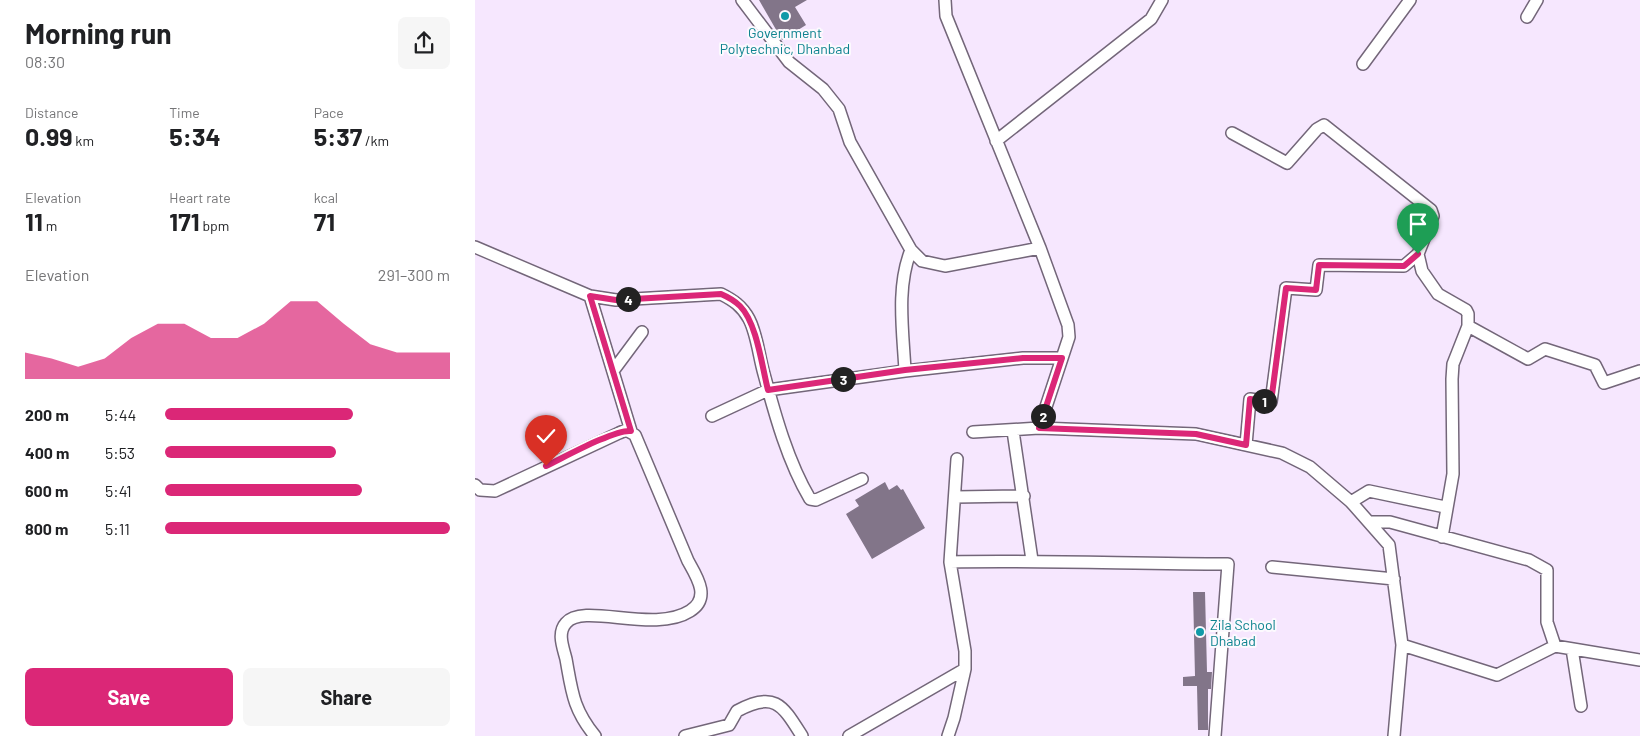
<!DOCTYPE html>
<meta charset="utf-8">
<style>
:root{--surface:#fff;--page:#f6f6f6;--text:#202124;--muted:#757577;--accent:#db2777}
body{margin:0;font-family:Barlow,sans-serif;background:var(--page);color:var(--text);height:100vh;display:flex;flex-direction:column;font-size:19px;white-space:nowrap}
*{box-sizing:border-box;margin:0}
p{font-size:16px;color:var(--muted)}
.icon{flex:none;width:28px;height:28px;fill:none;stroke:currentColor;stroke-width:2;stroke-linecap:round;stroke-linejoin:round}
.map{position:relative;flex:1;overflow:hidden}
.panel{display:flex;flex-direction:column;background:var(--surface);width:475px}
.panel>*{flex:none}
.pin{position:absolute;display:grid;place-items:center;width:42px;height:42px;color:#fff;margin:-51px -21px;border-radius:50% 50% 50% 0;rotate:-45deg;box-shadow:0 0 5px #0007}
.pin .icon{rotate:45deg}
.km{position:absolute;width:25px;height:25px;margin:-12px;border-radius:50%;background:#222;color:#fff;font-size:14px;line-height:25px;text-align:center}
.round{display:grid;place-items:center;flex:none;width:52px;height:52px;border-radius:8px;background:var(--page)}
.overview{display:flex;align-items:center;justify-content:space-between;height:85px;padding:0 25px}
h1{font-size:28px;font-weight:700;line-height:38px}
.stats{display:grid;grid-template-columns:repeat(3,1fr);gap:8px;height:85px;padding:5px 25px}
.stats div{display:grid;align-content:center}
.stats b{font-size:25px;font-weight:700}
.stats small{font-size:14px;font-weight:400}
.stats p{font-size:14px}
.chart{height:140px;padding:10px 25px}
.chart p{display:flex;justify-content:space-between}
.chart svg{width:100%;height:90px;margin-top:5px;fill:var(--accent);opacity:.7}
.action{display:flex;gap:10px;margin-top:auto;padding:10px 25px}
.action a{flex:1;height:58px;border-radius:8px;background:var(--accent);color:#fff;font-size:20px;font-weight:700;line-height:58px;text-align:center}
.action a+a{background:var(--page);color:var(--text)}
ul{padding:0 25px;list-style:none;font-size:16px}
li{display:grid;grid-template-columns:80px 60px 1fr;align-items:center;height:38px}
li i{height:12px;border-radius:6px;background:var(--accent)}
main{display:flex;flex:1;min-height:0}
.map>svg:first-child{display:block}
</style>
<main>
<section class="panel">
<div class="overview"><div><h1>Morning run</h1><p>08:30</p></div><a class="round"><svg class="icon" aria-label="share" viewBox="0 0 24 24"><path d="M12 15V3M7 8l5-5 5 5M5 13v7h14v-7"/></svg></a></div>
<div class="stats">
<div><p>Distance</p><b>0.99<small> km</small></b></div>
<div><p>Time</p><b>5:34</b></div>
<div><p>Pace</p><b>5:37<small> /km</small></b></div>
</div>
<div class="stats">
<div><p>Elevation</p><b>11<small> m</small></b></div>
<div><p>Heart rate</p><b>171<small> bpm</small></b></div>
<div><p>kcal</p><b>71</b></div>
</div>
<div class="chart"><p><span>Elevation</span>291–300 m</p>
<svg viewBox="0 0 160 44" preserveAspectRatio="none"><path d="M0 44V31L10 34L20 38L30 34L40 24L50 17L60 17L70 24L80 24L90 17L100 6L110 6L120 17L130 27L140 31L150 31L160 31V44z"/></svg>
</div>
<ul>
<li><b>200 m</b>5:44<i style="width:66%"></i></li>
<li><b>400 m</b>5:53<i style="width:60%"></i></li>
<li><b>600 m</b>5:41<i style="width:69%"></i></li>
<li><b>800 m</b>5:11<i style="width:100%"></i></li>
</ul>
<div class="action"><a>Save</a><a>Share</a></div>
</section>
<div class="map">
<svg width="1165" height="736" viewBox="0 0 1165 736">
<rect width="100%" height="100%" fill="#f6e7fe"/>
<!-- building -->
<path fill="#827589" d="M284,0h48l-12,7 11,18 -24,15z
M410,482l4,8 8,-5 4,5 2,-1 22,39 -53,31 -26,-45 13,-8 -4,-6z
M718,592h12l2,80h5l-1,17h-3v41h-10l-1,-44h-14v-9l12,-1z"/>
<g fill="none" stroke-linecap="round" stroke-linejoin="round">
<defs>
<path id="minor" d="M267,0l47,62 34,27 16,20 11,33 61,108 11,11 23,5 95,-18
M470,0l1,16 94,232 28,77 1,12 -30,91
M1052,17l10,-17
M888,64l47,-64
M757,133l55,30 30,-34 7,-4 107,85 2,6 -15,38 4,17 16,23 28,16 2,4v12l-15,38 -1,15 1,95 -11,63
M521,141l155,-122 11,-19
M0,247l115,49 26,4 105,-6c12,6 21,12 28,25 8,15 10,38 15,55 11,41 24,88 46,125l6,1 46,-21
M115,296l41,135
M993,326l60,33 17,-10 50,16 9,18 36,-12
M138,371l29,-39
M430,371c-2,-40 -9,-84 6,-121
M237,416l56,-26 137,-19 118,-13h39
M538,431l19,129
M498,432l66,-4 157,6 86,19 28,14 41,35 38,43 13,100 95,30 58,-29 85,14
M771,445l4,-46 21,3 15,-114 30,2 3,-25 85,1 14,-12
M0,485l5,5 15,1 124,-58 7,-3 9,5 53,126c9,16 23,37 2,50 -36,23 -107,-9 -124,12 -9,10 -3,24 0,36 6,33 7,50 29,77
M481,497l68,-1
M876,502l18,-11 76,16
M894,522h21l139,38 18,10v52l8,24
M475,562c93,-2 185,2 278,2l-13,172
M797,567l122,12
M1097,649l9,57
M210,736l44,-11 8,-14c38,-21 46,-5 65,25
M374,736l116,-67
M473,736l6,-18 11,-49v-18l-15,-89 7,-103
M919,736l8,-91"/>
</defs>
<!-- minor casing -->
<use href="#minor" stroke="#736679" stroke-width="14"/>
<!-- minor -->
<use href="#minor" stroke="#fff" stroke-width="11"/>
</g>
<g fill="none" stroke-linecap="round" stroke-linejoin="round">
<defs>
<path id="route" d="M71,466c17,-8 69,-37 85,-35l-41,-135 26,4 105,-6c7,3 14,7 19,12 17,17 22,61 28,84l137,-20 118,-12h39l-23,70 157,6 50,11 4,-46 21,3 15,-114 30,2 3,-25 85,1 14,-12"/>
</defs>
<!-- route casing -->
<use href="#route" stroke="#fff" stroke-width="10"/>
<!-- route -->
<use href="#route" stroke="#db2777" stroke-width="6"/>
</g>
<!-- markers -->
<g fill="#0f9aa8" stroke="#fcf9fe" stroke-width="2">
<circle cx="310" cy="16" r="5"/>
<circle cx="725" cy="632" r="5"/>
</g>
<g text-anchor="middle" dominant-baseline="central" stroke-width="4" stroke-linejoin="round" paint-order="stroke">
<!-- culture labels -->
<g font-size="14" fill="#0d838f" stroke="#fcf9fe">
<text x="310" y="32">Government<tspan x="310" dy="16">Polytechnic, Dhanbad</tspan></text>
<text x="735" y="624" text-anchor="start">Zila School<tspan x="735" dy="16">Dhabad</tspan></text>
</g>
</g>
</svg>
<div class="pin" style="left:943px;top:254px;background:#1e9e55"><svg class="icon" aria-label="arrive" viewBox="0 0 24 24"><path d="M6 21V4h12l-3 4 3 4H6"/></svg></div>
<div class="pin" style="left:71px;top:466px;background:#d93025"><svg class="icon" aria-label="check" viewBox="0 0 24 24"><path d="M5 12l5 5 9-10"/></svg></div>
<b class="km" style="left:789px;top:401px">1</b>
<b class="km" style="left:568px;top:416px">2</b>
<b class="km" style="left:368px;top:379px">3</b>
<b class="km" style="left:153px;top:299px">4</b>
</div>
</main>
